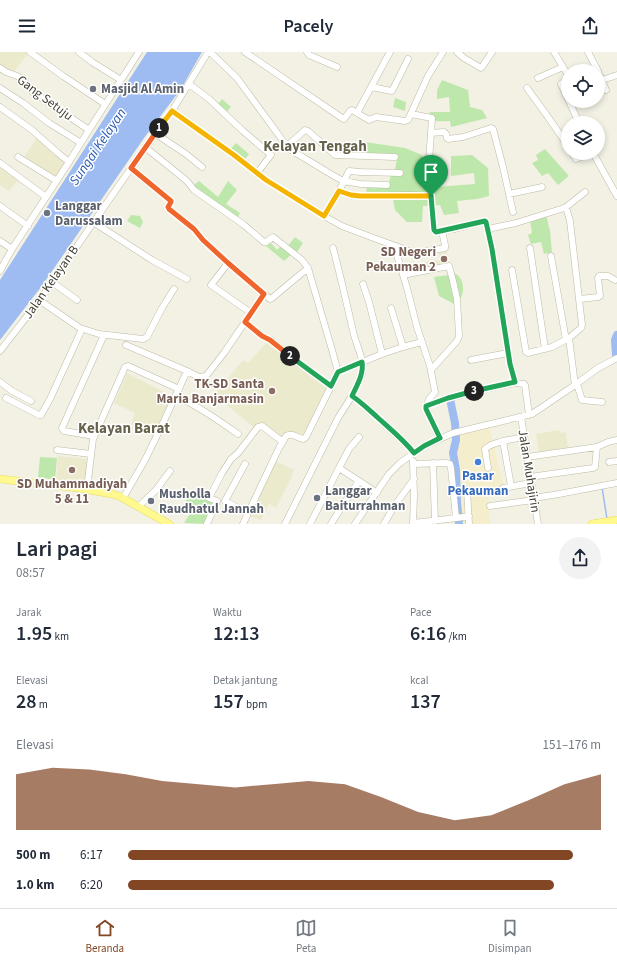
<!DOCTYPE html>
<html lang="id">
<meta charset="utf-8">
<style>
:root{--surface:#fff;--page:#f2f2f3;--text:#1f2937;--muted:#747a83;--line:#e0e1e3;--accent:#834625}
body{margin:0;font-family:"Source Sans 3",sans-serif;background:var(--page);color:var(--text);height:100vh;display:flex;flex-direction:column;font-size:15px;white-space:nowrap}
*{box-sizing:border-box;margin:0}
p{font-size:13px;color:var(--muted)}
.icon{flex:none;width:22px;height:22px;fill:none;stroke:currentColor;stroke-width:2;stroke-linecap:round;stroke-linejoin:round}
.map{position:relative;height:472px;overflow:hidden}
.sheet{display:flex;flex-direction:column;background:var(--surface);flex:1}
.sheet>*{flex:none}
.controls{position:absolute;left:561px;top:12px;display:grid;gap:8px}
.controls a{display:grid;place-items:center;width:44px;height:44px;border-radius:50%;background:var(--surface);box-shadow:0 2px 6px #0003;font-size:20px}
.pin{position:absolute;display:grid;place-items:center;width:34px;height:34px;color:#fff;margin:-41px -17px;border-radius:50% 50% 50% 0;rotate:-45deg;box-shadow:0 0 4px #0007}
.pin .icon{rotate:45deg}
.km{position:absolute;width:20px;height:20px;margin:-10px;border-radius:50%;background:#222;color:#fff;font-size:11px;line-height:20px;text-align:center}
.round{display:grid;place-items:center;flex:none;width:42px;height:42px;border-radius:21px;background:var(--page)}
.overview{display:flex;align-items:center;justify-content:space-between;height:68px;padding:0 16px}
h1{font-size:22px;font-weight:600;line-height:30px}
.metrics{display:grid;grid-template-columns:repeat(3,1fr);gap:6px;height:68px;padding:4px 16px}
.metrics div{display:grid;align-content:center}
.metrics b{font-size:20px;font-weight:600}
.metrics small{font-size:11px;font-weight:400}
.metrics p{font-size:11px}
.chart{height:112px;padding:8px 16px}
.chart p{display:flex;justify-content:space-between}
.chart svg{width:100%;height:72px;margin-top:4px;fill:var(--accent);opacity:.7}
ul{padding:0 16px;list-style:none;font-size:13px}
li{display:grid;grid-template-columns:64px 48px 1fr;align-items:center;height:30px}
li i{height:10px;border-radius:5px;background:var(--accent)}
header{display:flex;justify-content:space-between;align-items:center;height:52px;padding:0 16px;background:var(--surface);font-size:18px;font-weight:600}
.menu{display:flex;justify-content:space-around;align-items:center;height:56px;border-top:1px solid var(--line);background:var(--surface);font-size:11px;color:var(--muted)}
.menu a{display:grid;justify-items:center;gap:2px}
.menu .current{color:var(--accent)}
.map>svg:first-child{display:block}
</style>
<header><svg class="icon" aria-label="menu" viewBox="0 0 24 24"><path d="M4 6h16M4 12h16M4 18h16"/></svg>Pacely<svg class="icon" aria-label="share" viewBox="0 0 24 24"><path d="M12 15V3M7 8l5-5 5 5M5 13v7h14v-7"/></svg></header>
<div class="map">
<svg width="617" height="472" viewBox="0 0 617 472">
<rect width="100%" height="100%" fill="#f2f1e4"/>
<!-- commercial -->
<path fill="#f5eecd" d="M489,375l15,60 -16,5 2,32h-29l-4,-88z"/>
<!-- education -->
<path fill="#eceacd" d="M0,0h29l-16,21 -13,-5z
M37,85l31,25 -12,17 -33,-20z
M0,111l20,14 -11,14 -9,-6z
M446,196l3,18 -28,5 -1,-8 20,-3 -2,-10z
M269,288l58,46 -21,49 -4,3 -13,-7 -8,8 -19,-16 -7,5 -41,-33 29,-35 5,3z
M127,321l37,19 -3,8 8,4 -15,33 -23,-13 4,-11 -21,-10z
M559,378l1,3 6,-1 2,17 -29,5 -3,-20z
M58,404l29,3 -2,24 -29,-2z
M275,409l19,9 -4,11 -14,27 -7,-4 -8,16 -12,-4z"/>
<!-- green -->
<path fill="#bee8ab" d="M442,28l26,10 2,17 12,3 5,8 -36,9 -1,-6c-9,0 -14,2 -21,-4l1,-5h20l-1,-15 -12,2v-9z
M395,46l11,4 -1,9 -12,-4z
M222,47l9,8 -5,6 -8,-9z
M365,90l40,6 17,7v33l53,-4 -1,-11 -23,3v-20l21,-1 16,13 1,28 -12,3 -20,2 2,12 -15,2 -4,-10 -17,1 -1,16h-15l-12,-12 -3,-15h-26l1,-9 21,1 3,-13 4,-4 2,-12 -36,-3z
M236,91l13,11 -5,7 -14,-11z
M545,97l24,27 -11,9 -10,-12 -6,3 -10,-13 6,-3 -2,-5z
M199,129l19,16 10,-16 9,9 -11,14 14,9 -2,4 -45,-31z
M131,163l9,1 3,6 -3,6 -13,-7z
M546,163l4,16 2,21 -8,2 -3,-12 -10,2 -3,-9 4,-2 -2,-13z
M295,185l8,6 -6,9 -5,2 -8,7 -18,-15 5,-3 6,7 4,-4 5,2z
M456,222c8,5 9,18 4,25 -2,2 -4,3 -6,5l-15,-8 -5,-19z
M40,405l17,1 -2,22 -17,-3z
M189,439l14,7 12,5 -9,21 -22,-1 9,-14 -6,-5 -2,-6z"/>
<!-- water -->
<path fill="#9ebcf1" d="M147,0h55l-21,37 -37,49 -103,149 -41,53v-60z"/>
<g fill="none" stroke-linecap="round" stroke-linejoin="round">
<!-- stream -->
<path stroke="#9ebcf1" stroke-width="1.5" d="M602,435l5,32"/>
<!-- river -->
<path stroke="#9ebcf1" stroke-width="8" d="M616,303l-1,-15 2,-5
M450,347l5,24 1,17 -3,13 3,17 1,32 2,22"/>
<defs>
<path id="minor" d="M30,0l33,24 42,28
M79,0l13,10 29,18
M210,0l27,26 46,63 8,9 38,23 14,8 18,3 26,1
M245,0l97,66 2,1 6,-8 2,-1 17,10 7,-3 29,4 3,-1 20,-44 15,-24
M307,0l2,3 28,12
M457,0l7,6 17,10 1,-1 10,-15
M554,0l14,23
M588,0l10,19
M0,16l6,4 11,4 5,3 11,13 56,38
M598,20l8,18
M538,26l25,-11
M568,27l-7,5 7,15
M602,28l15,-5
M189,32l20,15 34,32 28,24 -14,18
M371,35c7,1 14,3 21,4l16,-32
M0,36l23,15 26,20 32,20
M527,36l21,29 20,29
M569,49l10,22
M0,55l32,23 26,23 11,9
M172,59l62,44 32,25 58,36 18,10 29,11 41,15 4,1 29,-5v-3l-3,-14
M357,61l33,-61
M411,62l21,4 -1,15 13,-1 2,2 1,4 1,1 15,-2 28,-9 2,1 10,38 10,45
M431,81l-2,28 1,26 4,44 2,1 18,-3 30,-8 2,1 2,7 28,-6 45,-14 5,-2 19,-15
M156,82l30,20 16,13
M287,94l18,-16 3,1 27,24 60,2
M145,95l42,34 7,9 33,23 17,12 20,17h2l7,-5 29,23 6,8 24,82 6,22 -28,57 -4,8 -3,2c-6,-1 -11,-7 -17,-3l-8,14 -35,74
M572,101l4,6 15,-6
M593,101l24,43
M18,105l39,24
M0,111l46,34
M131,116l40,33v1l-3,5 1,2 25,20 9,11 25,23 36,31
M339,139l10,-20 12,1 39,1
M509,142l33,-7
M0,154l28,20
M566,155l4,14 12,104 -1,3 -12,10
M324,164l15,-25 12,4 9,1 52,-1 19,1
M93,170l59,38 35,19
M488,177c12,51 13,103 27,154
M0,189l12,8
M398,195l-1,8 10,33 10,39 13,39 5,26 -6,7 -3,9 13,30
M530,196l15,101
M551,204l15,84
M228,211l-17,22 40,28
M512,218l14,82 2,1 24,-6 17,-9 6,47
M0,219l12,-22 55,-84 22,-35 50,-78
M403,223l46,-9 4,15 4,18 2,37 -2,5 -26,29
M52,230l25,18
M580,247l18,-2 2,-1 -2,-18 1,-2h9l7,4
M39,248l41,28 19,6 44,5 4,-2 15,-29 12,-19
M391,256l12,39 19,-5
M245,270l17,14 9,4 26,22 15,10 19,14
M0,299l42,-54 80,-116 50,-70 36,-59
M382,302l21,-7
M471,308l37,-7
M187,319l12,6 7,-1 18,-23 40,-59 6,5 2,-1 36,-30
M338,320l44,-18 -13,-52 -6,-18
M0,330l12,9 19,10
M577,332l5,16 20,2
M176,344c22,10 42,24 62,38
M352,344l6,4 48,44 8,9
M6,346l33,17h2l9,-16 32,-70
M426,354c29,-11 58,-17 89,-23l9,1 1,1 4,30
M521,365l17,107
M94,384l-30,-5 -2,-3 42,-93
M57,398l34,4
M527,405l70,-10 11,-5 9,-2
M609,410l8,-1
M433,411l2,58
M245,412l-20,37 23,12
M414,412l32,-1 4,1 1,4 5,50
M339,416l10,-19 10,-12
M488,416l-3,-19c5,-5 11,-6 18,-8
M530,425l63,-9 2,-1 2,-20
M511,434l-8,-45 21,-4
M503,436l28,-5
M87,437l6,-50 32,-72 3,-1 51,23
M467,438l2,34
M123,446l22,-38 18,-37 24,-52 -61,-26
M534,446l25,-4 58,-11
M490,454l44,-6
M138,455l18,-17 14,-19
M413,471l44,-5 12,-2
M207,472l10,-23 -8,-3 13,-25 9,-14 7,-6 20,-26 4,-1 21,16
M285,472l53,-106 14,-22 10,-22c3,-13 -5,-27 -8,-39 -7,-29 -13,-58 -21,-87
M310,472l29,-56 20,13
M331,472l10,-16 18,-27 18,12
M355,472l34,-50 11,-11 24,-17 29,-13 79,-19 43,-29 23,-17 19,-10
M384,472l11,-19 19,-26
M413,472l1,-28 -1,-35"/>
<path id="major" d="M0,427l78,9 34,6 9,3 48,27
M592,472l25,-4"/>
</defs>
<!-- minor casing -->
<use href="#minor" stroke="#bebba6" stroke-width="7"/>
<!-- major casing -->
<use href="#major" stroke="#e6dc5e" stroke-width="8"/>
<!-- minor -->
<use href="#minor" stroke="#fff" stroke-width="6"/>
<!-- major -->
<use href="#major" stroke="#fff990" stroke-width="7"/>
</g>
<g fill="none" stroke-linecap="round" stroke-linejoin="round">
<defs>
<path id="split-1" d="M159,76l13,-17 62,44 32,25 58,36 15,-25 12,4 9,1h71"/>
<path id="split-2" d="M159,76l-28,40 40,33v1l-3,5 1,2 25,20 9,11 25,23 36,31 -19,28 17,14 8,4 20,16"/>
<path id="split-3" d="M290,304l41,30 7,-14 24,-10c2,12 -5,23 -10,34 9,6 16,13 24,20 13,12 27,23 38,37l10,-7 16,-8 -14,-29v-3l22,-8 26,-7"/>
<path id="split-4" d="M431,144l3,34 2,2 49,-11 1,1 6,27 18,115 5,18 -41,9"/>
</defs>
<!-- split-1 casing -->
<use href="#split-1" stroke="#fff" stroke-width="8"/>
<!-- split-2 casing -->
<use href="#split-2" stroke="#fff" stroke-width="8"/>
<!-- split-3 casing -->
<use href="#split-3" stroke="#fff" stroke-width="8"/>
<!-- split-4 casing -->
<use href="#split-4" stroke="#fff" stroke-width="8"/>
<!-- split-1 -->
<use href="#split-1" stroke="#f5b400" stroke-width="5"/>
<!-- split-2 -->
<use href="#split-2" stroke="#f0652b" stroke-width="5"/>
<!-- split-3 -->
<use href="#split-3" stroke="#22a559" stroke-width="5"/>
<!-- split-4 -->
<use href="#split-4" stroke="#22a559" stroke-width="5"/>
</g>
<!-- markers -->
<g fill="#6b7280" stroke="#fff" stroke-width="1.5">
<circle cx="93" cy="37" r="4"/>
<circle cx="47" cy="161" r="4"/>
<circle cx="317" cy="446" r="4"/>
<circle cx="151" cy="449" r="4"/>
</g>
<g fill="#8d6e63" stroke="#fff" stroke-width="1.5">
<circle cx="444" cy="207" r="4"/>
<circle cx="272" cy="339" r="4"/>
<circle cx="72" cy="418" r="4"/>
</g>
<circle fill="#3f7fe0" stroke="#fff" stroke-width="1.5" cx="478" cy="410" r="4"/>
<g text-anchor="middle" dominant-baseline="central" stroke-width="3" stroke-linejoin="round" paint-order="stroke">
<!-- worship labels -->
<g font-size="13" font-weight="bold" fill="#5b616d" stroke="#fff" text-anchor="start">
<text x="101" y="37">Masjid Al Amin</text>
<text x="55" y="154">Langgar<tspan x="55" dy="15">Darussalam</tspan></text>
<text x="325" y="439">Langgar<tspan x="325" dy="15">Baiturrahman</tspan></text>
<text x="159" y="442">Musholla<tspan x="159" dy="15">Raudhatul Jannah</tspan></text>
</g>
<!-- street labels -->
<g font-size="13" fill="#444234" stroke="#fff">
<text transform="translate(45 46) rotate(37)">Gang Setuju</text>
<text transform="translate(51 230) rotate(-55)">Jalan Kelayan B</text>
<text transform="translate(529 419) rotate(81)">Jalan Muhajirin</text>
</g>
<!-- education labels -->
<g font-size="13" font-weight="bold" fill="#785e54" stroke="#fff" text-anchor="end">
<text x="436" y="200">SD Negeri<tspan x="436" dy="15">Pekauman 2</tspan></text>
<text x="264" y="332">TK-SD Santa<tspan x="264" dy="15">Maria Banjarmasin</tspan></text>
<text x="72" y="432" text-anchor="middle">SD Muhammadiyah<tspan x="72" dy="15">5 &amp; 11</tspan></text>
</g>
<!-- shop labels -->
<g font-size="13" font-weight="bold" fill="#366cbe" stroke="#fff">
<text x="478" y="424">Pasar<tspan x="478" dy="15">Pekauman</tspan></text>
</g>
<!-- water labels -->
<g font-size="14" font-style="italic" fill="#2b5ab1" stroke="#fff">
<text transform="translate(98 95) rotate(-56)">Sungai Kelayan</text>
</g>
<!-- quarter labels -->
<g font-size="15" font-weight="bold" fill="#67624b" stroke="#fff">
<text x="315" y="94">Kelayan Tengah</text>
<text x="124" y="376">Kelayan Barat</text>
</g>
</g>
</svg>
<div class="controls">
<a><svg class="icon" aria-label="locate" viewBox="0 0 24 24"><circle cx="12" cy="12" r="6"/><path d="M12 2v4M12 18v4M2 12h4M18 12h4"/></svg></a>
<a><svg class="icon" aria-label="layers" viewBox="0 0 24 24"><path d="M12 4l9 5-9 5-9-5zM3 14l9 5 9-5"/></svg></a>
</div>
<div class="pin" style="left:431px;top:144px;background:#1e9e55"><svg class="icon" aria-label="arrive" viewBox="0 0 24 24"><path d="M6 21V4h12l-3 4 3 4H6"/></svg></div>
<b class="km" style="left:159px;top:76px">1</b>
<b class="km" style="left:290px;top:304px">2</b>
<b class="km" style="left:474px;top:339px">3</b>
</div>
<section class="sheet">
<div class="overview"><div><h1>Lari pagi</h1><p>08:57</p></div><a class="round"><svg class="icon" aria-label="share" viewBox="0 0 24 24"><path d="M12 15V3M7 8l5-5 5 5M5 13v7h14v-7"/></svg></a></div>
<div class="metrics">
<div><p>Jarak</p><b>1.95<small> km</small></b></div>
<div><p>Waktu</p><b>12:13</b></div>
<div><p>Pace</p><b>6:16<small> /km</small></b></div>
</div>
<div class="metrics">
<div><p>Elevasi</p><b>28<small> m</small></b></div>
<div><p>Detak jantung</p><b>157<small> bpm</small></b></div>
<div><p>kcal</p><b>137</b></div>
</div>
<div class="chart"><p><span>Elevasi</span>151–176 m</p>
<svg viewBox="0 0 160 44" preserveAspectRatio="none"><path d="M0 44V10L10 6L20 7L30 10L40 14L50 16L60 18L70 16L80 14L90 16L100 24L110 33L120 38L130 35L140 26L150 16L160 10V44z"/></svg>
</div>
<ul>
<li><b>500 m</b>6:17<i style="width:94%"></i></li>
<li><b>1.0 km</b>6:20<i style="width:90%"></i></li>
</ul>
</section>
<nav class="menu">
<a class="current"><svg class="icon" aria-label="home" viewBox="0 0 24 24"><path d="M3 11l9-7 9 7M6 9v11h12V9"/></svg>Beranda</a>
<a><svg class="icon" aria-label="map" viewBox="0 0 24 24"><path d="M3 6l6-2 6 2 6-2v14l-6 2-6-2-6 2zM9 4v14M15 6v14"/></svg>Peta</a>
<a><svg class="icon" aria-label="saved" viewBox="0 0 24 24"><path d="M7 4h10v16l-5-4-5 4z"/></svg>Disimpan</a>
</nav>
